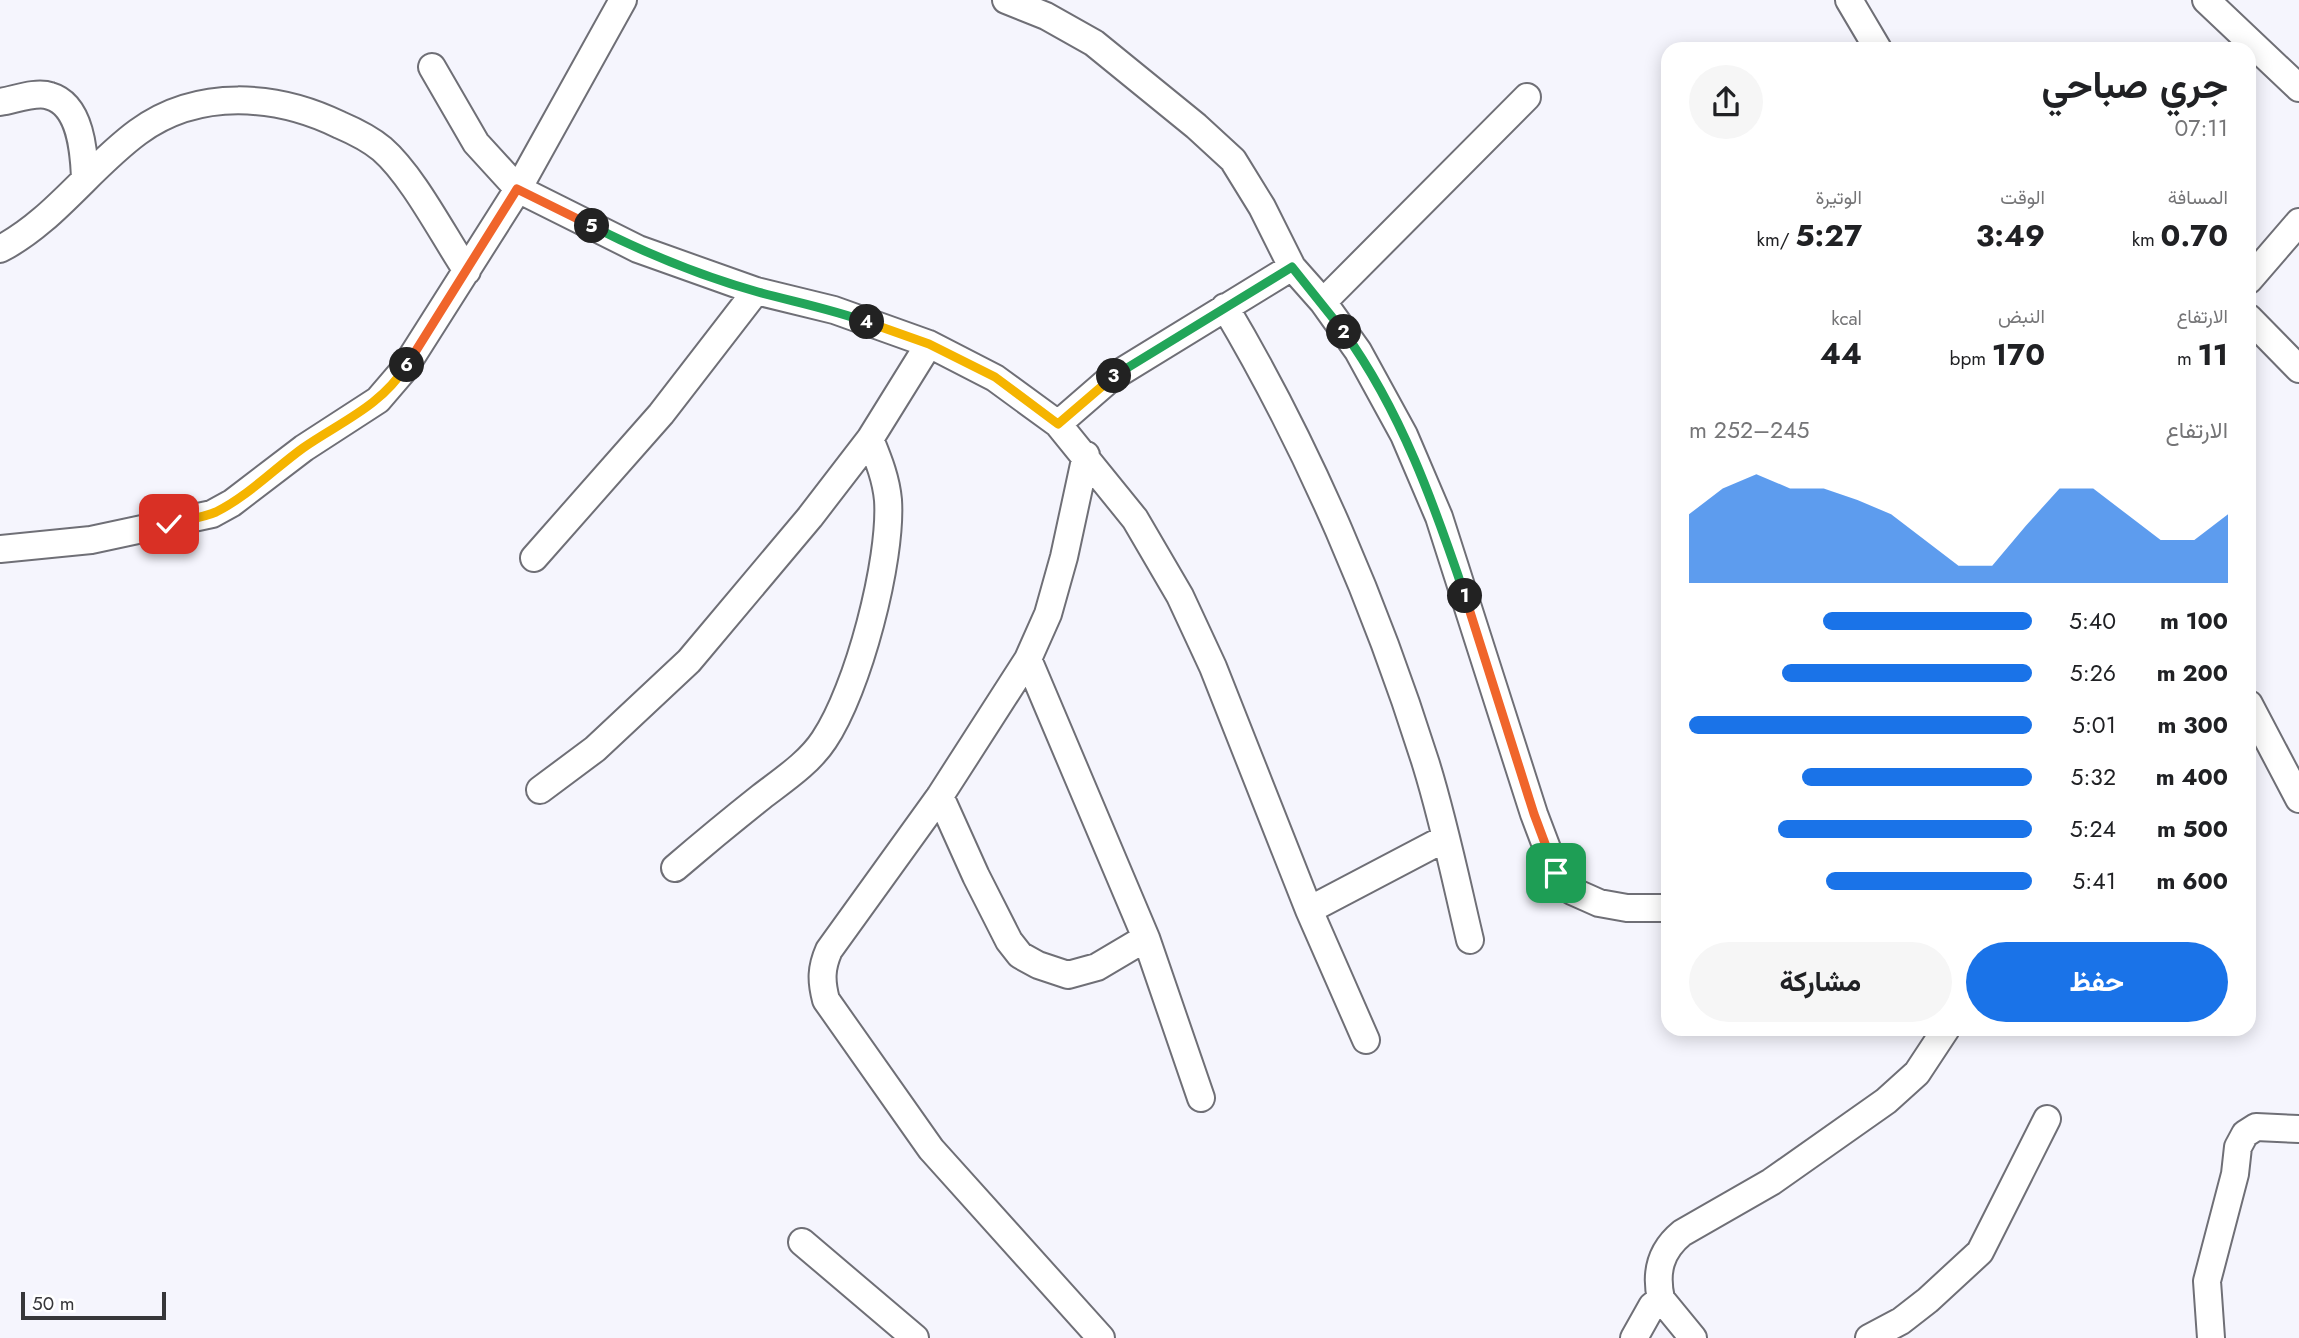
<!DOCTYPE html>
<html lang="ar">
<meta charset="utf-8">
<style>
:root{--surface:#fff;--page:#f6f6f6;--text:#202124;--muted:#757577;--accent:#1a73e8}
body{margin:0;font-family:Jost,Vazirmatn,sans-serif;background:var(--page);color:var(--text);direction:rtl;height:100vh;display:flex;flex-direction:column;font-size:26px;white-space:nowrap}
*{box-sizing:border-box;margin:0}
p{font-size:23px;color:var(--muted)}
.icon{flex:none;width:38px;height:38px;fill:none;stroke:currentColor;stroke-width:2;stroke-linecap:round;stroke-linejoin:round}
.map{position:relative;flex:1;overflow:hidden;direction:ltr}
.panel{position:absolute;left:1661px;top:42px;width:595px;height:994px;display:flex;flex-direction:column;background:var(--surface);border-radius:21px;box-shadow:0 4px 18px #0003;direction:rtl}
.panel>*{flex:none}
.scale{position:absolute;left:21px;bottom:18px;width:145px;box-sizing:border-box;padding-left:7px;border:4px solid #363639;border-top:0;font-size:19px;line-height:24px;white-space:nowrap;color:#363639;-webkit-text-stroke:5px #fff;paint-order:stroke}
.pin{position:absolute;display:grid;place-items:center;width:60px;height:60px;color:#fff;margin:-30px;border-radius:14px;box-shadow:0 4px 10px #0006}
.km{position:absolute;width:35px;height:35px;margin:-18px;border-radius:50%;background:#222;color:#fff;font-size:19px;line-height:35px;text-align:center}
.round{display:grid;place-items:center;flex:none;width:74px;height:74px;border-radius:37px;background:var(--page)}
.head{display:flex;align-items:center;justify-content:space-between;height:119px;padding:0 28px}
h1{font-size:38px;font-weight:700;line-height:52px}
.figures{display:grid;grid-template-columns:repeat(3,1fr);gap:10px;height:119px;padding:7px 28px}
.figures div{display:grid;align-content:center}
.figures b{font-size:30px;font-weight:700}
.figures small{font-size:19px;font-weight:400}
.figures p{font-size:19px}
.chart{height:196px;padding:14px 28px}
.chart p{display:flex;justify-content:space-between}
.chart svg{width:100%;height:126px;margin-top:7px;fill:var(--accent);opacity:.7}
.cta{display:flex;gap:14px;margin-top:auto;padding:14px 28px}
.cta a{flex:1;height:80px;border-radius:42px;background:var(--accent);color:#fff;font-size:28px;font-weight:700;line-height:80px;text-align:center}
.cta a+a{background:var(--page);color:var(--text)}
ul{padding:0 28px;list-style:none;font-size:23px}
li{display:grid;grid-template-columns:112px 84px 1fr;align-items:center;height:52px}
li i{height:18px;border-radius:9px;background:var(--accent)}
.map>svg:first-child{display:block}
</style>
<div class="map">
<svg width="2299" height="1338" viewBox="0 0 2299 1338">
<rect width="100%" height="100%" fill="#f5f5fd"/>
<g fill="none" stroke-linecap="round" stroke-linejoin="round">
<defs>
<path id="minor" d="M1006,0l40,16 48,27 102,83 37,34 29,47 30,60 31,35 35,49 46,84 35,82 95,297 22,58 16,19 27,12 28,5h41
M1849,0l29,49
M2206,0l93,88
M432,67l44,76 42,46 120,60 118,42 78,19 95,34 66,34 63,46 77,95 45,77 33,71 96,243 57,130
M0,102c14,-2 36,-11 50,-6 31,9 34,56 35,82
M0,249c53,-27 90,-82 138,-117 60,-44 139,-38 202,-7 14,6 30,14 42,24 31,27 61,86 85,122
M2249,280l50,-58
M1323,302l204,-205
M1225,307c84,141 152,301 201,457 18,58 30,117 44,176
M2249,318l50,51
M1058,424l53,-46 181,-111
M1086,455l-22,102 -16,57 -20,45 -88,137 -111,154c-8,18 -8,31 -3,50l105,149 170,189
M0,549l91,-9 121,-26 20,-11 72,-55 74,-48 24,-28 116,-183 105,-189
M534,558l127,-144 95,-123
M1028,659l118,279 55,160
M2249,704l50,95
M540,790l55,-41 94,-88 121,-144 60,-78 59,-95
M940,796l36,80 33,65 11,14 18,10 30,10 29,-8 49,-29
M675,868c28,-24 57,-48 86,-71 22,-17 48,-34 63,-57 34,-50 68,-180 64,-240 -2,-22 -10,-41 -18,-61
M1309,910l137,-72
M802,1242l113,96
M1661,1299c-6,-27 -1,-48 21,-66l89,-51 115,-81 31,-28 29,-44
M1634,1338l18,-32 9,-7 32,39
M1869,1338l32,-17 27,-21 52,-48 67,-133
M2211,1338l-4,-57 28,-107 3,-27 7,-13 11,-7 43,2"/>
</defs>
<!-- minor casing -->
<use href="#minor" stroke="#6f6f76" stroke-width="30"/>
<!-- minor -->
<use href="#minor" stroke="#fff" stroke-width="26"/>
</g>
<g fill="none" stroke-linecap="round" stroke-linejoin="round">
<defs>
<path id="split-1" d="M1465,596l69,218 22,59"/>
<path id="split-2" d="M1344,332c57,79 90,172 121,264"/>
<path id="split-3" d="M1114,376l178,-109 52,65"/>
<path id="split-4" d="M867,322l62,22 66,33 63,47 56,-48"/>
<path id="split-5" d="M592,226c53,27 109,50 166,66 37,10 73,17 109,30"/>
<path id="split-6" d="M407,365l110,-176 75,37"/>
<path id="split-7" d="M169,524c15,-4 33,-6 47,-12 32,-16 58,-43 87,-64 39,-27 77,-41 104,-83"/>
</defs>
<!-- split-1 casing -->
<use href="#split-1" stroke="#fff" stroke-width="14"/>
<!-- split-2 casing -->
<use href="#split-2" stroke="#fff" stroke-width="14"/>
<!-- split-3 casing -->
<use href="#split-3" stroke="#fff" stroke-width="14"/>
<!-- split-4 casing -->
<use href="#split-4" stroke="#fff" stroke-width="14"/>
<!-- split-5 casing -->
<use href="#split-5" stroke="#fff" stroke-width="14"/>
<!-- split-6 casing -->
<use href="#split-6" stroke="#fff" stroke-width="14"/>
<!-- split-7 casing -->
<use href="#split-7" stroke="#fff" stroke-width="14"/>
<!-- split-1 -->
<use href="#split-1" stroke="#f0652b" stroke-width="9"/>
<!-- split-2 -->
<use href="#split-2" stroke="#22a559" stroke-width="9"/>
<!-- split-3 -->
<use href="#split-3" stroke="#22a559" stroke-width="9"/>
<!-- split-4 -->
<use href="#split-4" stroke="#f5b400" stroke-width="9"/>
<!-- split-5 -->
<use href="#split-5" stroke="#22a559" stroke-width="9"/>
<!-- split-6 -->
<use href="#split-6" stroke="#f0652b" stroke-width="9"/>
<!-- split-7 -->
<use href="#split-7" stroke="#f5b400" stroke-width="9"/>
</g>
</svg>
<div class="scale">50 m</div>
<div class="pin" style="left:1556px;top:873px;background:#1e9e55"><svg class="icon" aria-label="arrive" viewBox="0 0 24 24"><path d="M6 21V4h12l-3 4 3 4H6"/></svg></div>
<div class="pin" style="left:169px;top:524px;background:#d93025"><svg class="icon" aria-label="check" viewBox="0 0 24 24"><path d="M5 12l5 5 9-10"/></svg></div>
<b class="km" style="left:1465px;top:596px">1</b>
<b class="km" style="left:1344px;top:332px">2</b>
<b class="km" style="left:1114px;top:376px">3</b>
<b class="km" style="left:867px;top:322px">4</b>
<b class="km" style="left:592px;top:226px">5</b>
<b class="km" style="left:407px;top:365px">6</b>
<section class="panel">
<div class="head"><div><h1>جري صباحي</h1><p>07:11</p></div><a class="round"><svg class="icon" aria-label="share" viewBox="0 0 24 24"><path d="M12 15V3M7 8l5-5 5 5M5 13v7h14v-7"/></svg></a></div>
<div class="figures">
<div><p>المسافة</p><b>0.70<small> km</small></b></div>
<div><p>الوقت</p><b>3:49</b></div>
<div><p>الوتيرة</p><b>5:27<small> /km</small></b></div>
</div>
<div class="figures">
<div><p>الارتفاع</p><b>11<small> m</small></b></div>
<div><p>النبض</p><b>170<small> bpm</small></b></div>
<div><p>kcal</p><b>44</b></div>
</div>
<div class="chart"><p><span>الارتفاع</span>245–252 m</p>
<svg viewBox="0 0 160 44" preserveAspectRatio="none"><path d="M0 44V20L10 11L20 6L30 11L40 11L50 15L60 20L70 29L80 38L90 38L100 24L110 11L120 11L130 20L140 29L150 29L160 20V44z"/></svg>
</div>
<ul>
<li><b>100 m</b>5:40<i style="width:61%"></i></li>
<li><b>200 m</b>5:26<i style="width:73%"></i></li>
<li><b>300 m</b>5:01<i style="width:100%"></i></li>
<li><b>400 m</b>5:32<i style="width:67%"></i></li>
<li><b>500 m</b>5:24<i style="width:74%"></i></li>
<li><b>600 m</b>5:41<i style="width:60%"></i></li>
</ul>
<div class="cta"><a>حفظ</a><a>مشاركة</a></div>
</section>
</div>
